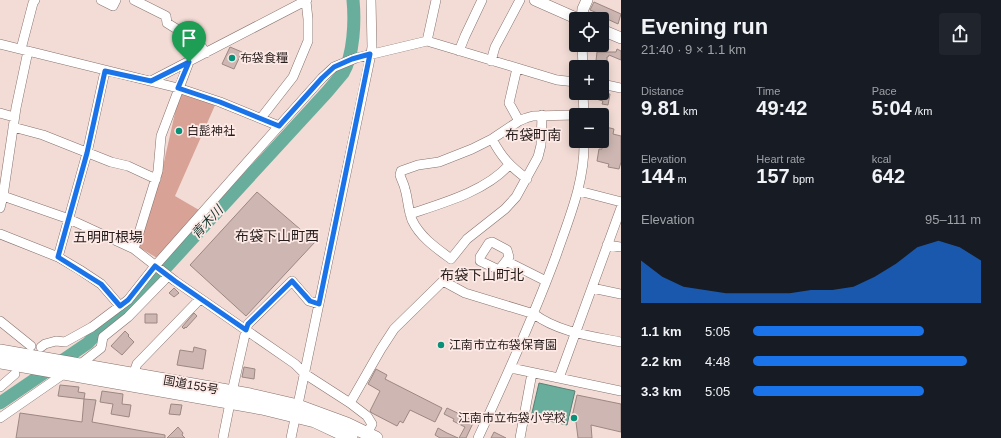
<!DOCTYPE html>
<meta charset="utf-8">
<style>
:root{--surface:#171b24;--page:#20242c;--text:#f1f3f6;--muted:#9ea1a6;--accent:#1a73e8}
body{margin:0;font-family:Helvetica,"Noto Sans JP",sans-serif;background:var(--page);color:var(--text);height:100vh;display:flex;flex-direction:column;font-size:15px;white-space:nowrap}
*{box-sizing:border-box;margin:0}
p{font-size:13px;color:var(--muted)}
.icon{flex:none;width:22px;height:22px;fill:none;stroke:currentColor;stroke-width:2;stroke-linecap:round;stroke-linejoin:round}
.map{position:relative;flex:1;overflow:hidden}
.drawer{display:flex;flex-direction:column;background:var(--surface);width:380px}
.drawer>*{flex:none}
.tools{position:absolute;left:569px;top:12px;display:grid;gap:8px}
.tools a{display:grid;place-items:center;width:40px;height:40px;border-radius:4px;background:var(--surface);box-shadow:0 2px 10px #0003;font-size:20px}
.pin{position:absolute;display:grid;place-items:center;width:34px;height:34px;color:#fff;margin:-41px -17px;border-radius:50% 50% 50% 0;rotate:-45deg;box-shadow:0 0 4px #0007}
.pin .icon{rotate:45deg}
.round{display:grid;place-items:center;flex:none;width:42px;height:42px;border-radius:4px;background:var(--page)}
.headline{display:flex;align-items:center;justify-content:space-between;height:68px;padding:0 20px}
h1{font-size:22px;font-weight:600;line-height:30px}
.metrics{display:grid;grid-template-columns:repeat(3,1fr);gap:6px;height:68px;padding:4px 20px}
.metrics div{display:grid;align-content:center}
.metrics b{font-size:20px;font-weight:600}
.metrics small{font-size:11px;font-weight:400}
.metrics p{font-size:11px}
.chart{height:112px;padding:8px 20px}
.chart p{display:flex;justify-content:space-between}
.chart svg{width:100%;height:72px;margin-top:4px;fill:var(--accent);opacity:.7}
ul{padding:0 20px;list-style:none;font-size:13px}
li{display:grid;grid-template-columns:64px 48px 1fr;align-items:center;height:30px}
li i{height:10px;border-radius:5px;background:var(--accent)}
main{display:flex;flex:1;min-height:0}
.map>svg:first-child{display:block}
</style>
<main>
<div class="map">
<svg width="621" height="438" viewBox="0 0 621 438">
<rect width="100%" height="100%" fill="#f3dcd6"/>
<!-- green -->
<path fill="#d9a296" d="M180,91l36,12 -41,93 24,14 -42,48 -20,-12 24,-71z"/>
<!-- water -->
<path fill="#69ae9c" stroke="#558275" d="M539,383l36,8 -8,34 -36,-8z"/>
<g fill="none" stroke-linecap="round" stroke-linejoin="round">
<!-- river -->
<path stroke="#69ae9c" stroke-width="13" d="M0,403l88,-60 10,-11 27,-20 202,-220c5,-6 11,-13 16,-19 11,-18 12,-53 10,-73"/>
</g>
<!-- building -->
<path fill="#ceb7b2" stroke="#9c8782" d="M594,2l27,12 -3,10 -13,-6v-2l-15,-6z
M230,47l12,5 -8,17 -12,-5z
M617,49l4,2v9l-12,-5 -1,2h-1v7h-4v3h-9v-6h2l1,-9h19z
M597,93l13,1 -2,11 -6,-1 1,-3 -7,-2z
M602,126l12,3 -1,5 8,2v26l-2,7 -11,-2 1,-3 -12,-3 2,-12h3z
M257,192l58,50 -69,74 -56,-51z
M174,288l5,5 -5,4 -5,-4z
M194,313l3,3 -11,12 -1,-1 -1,2 -2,-2z
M145,314h12v9h-12z
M125,331l4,4 -1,1 6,6 -12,13 -11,-9z
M194,347l12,3 -3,19 -26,-4 3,-15 13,2z
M244,367l11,2 -1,10 -12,-2z
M376,369l11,6 -2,4 57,29 -7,14 -25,-12 -7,13 -3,-2 -3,5 -25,-13 -2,-2 10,-20 -12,-7z
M60,385l19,2 -1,5 7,1 -1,6 12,1 -4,22 73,13v3h-149l4,-25 62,9 2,-23 -26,-3z
M102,391l21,3 -1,10 9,1 -2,12 -18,-3 2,-10 -13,-2z
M577,395l44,9v28l-30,-7 1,13h-14l-2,-16 -5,-1z
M171,404l11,1 -2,10 -11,-1z
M447,408l27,13 -8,17h-7l6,-11 -12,-6 1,-2 -10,-5z
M178,427l5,6 -1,2 3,3h-18z
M438,428l9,5 11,5h-18l-5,-3z
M494,432l12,6h-15z"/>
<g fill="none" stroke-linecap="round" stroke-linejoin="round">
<defs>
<path id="minor" d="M101,0l12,6 3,-6
M134,0l32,16 1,7 32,20 7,10
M427,41l9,-41
M0,44l178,44 42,14 59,24
M582,45l1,22
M21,49l12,-46 2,-3
M459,51l6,-15 17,-36
M491,61l4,-14 25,-47
M517,68l-8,35 10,18
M151,81l156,-81
M602,84l19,4
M583,93l1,22
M0,113l14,4
M542,115l-1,30 -3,12 -22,40 -11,12 -38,30 -16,20c-15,-11 -31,-22 -39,-39 -4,-10 -4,-21 -7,-31 -1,-5 -4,-10 -5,-14l1,-4 17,-6 21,-3 33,-13 20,-10 27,-18 7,-3 7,-2 43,-1
M261,118l32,-41 15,-36v-22l-2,-18
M13,127l30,8 68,27 17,4 28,13
M492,139c10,19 18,27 35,40
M579,191l42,11
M3,196l66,23 65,30 41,32 120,83 10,10 45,29 17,13 5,8 -5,10
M0,208l3,-12 13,-88 12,-57
M410,214c33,-11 76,-23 99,-49
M0,234l58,23 22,13 21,14 19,22
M607,245l14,2
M134,249l24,-78 3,-35 28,-74
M58,257l29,-104 18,-82
M506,261l3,-4 -2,-7 -15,-8 -3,1 -9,14v4l19,9 7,-9 40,20
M592,288l29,6
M0,321l31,25
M41,347l4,-3 11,-3 9,1 27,-15 36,-27 27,-34 124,-140 43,-48 12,-11 22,-9 71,-17 130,39 19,2
M78,366l23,-18 2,-11 25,-20 40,-41
M511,368l110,23
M133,375l4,-11 63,-65
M559,378l62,-170
M0,387l15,-13
M232,392l14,-62 2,-6 44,-43 17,20 10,3
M350,403l31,-54 13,-20 49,-48 22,12 69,21c24,18 57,22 87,28
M0,418l65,-45
M223,438l7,-35
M291,438l80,-384 1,-7 -1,-47
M478,438c28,-60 55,-120 78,-182 13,-38 29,-74 28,-115
M520,438l12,-65"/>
<path id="major" d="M535,0l43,19
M582,19l1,-10 4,-9
M602,30l19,8"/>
<path id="highway" d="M0,351l250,44 48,11 49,18 29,14
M0,362l262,46 53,13 36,17"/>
</defs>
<!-- minor casing -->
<use href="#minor" stroke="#86716c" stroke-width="10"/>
<!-- major casing -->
<use href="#major" stroke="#86716c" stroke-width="12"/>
<!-- highway casing -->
<use href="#highway" stroke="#86716c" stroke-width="14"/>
<!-- minor -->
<use href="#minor" stroke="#fff" stroke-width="9"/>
<!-- major -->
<use href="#major" stroke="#fff" stroke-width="11"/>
<!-- highway -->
<use href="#highway" stroke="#fff" stroke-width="13"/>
</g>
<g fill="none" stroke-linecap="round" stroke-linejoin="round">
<defs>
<path id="route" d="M370,54l-51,250 -9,-3 -18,-20 -44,43 -2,6 -71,-49 -20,-15 -27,34 -8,6 -19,-22 -43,-27 29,-104 18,-82 46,10 38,-19 -11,26 42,14 59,24 43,-48 12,-11 18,-8z"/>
</defs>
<!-- route casing -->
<use href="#route" stroke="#fff" stroke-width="8"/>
<!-- route -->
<use href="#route" stroke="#1a73e8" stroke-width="5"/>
</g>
<!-- markers -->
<g fill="#099078" stroke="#fdeae6" stroke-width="1.5">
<circle cx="232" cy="58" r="4"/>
<circle cx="179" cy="131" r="4"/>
<circle cx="441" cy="345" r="4"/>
<circle cx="574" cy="418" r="4"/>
</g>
<g text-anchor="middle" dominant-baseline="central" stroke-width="3.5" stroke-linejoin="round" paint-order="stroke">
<!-- poi labels -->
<g font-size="12" fill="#251c1b" stroke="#fdeae6" text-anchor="start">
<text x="240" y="58">布袋食糧</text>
<text x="187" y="131">白髭神社</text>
<text x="449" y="345">江南市立布袋保育園</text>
<text x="566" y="418" text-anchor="end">江南市立布袋小学校</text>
</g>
<!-- street labels -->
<g font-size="12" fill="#251c1b" stroke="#fdeae6">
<text transform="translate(191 385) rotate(10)">国道155号</text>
</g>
<!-- water labels -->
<g font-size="13" font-style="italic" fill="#11332b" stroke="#fdeae6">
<text transform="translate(207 222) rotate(-47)">青木川</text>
</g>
<!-- quarter labels -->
<g font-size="14" fill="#251c1b" stroke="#fdeae6">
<text x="533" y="135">布袋町南</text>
<text x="277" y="236">布袋下山町西</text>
<text x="108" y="237">五明町根場</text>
<text x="482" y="275">布袋下山町北</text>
</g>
</g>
</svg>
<div class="tools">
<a><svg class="icon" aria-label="locate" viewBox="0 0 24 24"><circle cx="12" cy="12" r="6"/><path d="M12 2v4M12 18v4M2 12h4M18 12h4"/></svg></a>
<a>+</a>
<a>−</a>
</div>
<div class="pin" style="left:189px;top:62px;background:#1e9e55"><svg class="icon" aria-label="arrive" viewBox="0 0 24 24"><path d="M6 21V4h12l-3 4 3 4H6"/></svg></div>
</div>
<section class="drawer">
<div class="headline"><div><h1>Evening run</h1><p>21:40 · 9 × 1.1 km</p></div><a class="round"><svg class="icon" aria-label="share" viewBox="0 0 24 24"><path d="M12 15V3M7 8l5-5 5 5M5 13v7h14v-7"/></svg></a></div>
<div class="metrics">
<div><p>Distance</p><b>9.81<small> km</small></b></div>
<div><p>Time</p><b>49:42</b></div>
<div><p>Pace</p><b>5:04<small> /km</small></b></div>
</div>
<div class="metrics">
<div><p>Elevation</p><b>144<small> m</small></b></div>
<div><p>Heart rate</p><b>157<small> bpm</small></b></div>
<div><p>kcal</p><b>642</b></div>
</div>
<div class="chart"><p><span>Elevation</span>95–111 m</p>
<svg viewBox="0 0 160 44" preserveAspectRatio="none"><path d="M0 44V18L10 28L20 34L30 36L40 38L50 38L60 38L70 38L80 36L90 36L100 34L110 28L120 20L130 10L140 6L150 10L160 18V44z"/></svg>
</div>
<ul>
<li><b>1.1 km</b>5:05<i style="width:75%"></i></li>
<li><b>2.2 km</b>4:48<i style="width:94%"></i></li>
<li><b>3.3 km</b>5:05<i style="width:75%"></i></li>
</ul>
</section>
</main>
